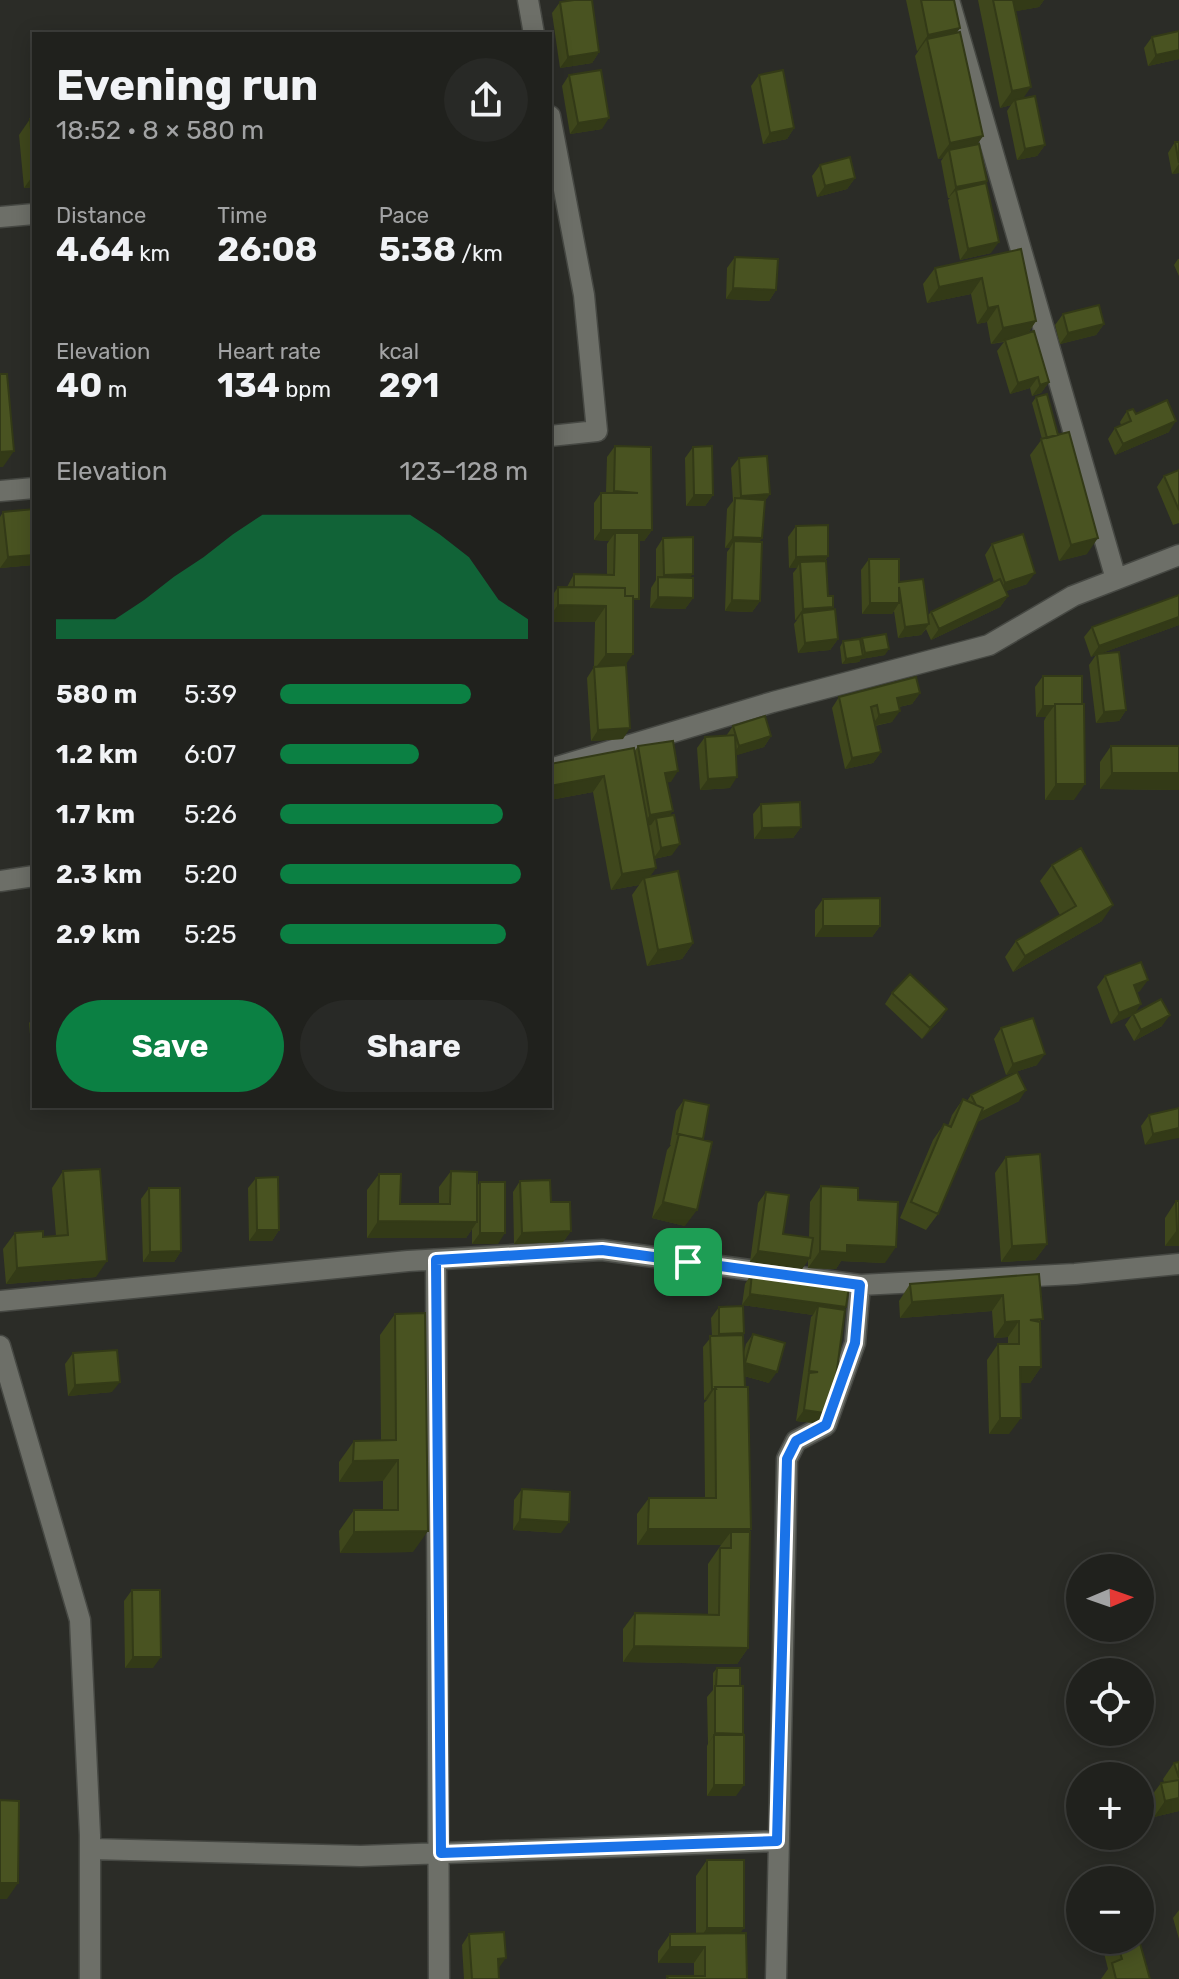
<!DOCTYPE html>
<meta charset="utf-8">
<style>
:root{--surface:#20211d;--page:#282926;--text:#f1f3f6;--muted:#a2a3a4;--line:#3d3e3b;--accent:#0b8043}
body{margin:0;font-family:Rubik,sans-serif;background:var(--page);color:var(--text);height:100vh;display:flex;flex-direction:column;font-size:30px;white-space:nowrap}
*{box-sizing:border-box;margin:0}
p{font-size:26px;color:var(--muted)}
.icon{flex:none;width:44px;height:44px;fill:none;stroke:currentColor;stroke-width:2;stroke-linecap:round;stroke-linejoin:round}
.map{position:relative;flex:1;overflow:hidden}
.panel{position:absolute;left:32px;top:32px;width:520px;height:1076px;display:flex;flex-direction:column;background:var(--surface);border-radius:0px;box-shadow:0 4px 20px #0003,0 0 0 2px var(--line)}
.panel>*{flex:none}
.needle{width:52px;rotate:88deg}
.controls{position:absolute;left:1066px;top:1554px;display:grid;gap:16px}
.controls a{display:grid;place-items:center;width:88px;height:88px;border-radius:50%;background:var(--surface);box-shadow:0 4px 20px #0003,0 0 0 2px var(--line);font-size:40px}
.pin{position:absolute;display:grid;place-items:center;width:68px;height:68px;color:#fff;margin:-34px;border-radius:16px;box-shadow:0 4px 12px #0006}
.round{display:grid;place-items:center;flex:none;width:84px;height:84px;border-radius:42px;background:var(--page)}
.summary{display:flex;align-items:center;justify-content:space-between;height:136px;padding:0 24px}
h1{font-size:44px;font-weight:700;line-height:60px}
.metrics{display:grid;grid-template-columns:repeat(3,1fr);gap:12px;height:136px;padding:8px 24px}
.metrics div{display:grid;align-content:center}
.metrics b{font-size:34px;font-weight:700}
.metrics small{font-size:22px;font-weight:400}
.metrics p{font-size:22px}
.chart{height:224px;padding:16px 24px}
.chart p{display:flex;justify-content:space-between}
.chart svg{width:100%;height:144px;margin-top:8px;fill:var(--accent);opacity:.7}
.cta{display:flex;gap:16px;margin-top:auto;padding:16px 24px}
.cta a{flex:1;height:92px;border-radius:48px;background:var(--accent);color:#fff;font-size:32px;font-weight:700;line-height:92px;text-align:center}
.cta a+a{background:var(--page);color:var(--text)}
ul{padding:0 24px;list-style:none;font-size:26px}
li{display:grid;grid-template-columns:128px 96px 1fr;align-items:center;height:60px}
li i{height:20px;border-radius:10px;background:var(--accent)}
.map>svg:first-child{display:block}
</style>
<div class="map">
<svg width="1179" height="1979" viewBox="0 0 1179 1979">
<rect width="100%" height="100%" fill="#2b2c27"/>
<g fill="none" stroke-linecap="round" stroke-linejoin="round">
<defs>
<path id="street" d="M528,0l6,34
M949,0l167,579
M550,116l34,179 13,136 -47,5
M0,217l34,-3
M0,491l34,-3
M550,769l223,-67 216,-57 84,-49 106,-41
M0,881l34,-5
M436,1260l3,719
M0,1301l408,-40 194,-11 258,35 215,-11 104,-10
M0,1346l80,274 10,215v144
M91,1849l270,7 416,-15
M776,1979l11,-520 9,-18 30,-16 29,-82 5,-58"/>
</defs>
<!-- street casing -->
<use href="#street" stroke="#464843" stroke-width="23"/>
<!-- street -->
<use href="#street" stroke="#6d6f68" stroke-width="20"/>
</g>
<!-- wall -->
<path fill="#3f471c" d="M906,0h48l6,28 -4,5 27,103 -6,8 9,39 5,70 -31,7 -12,-60 2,-2h-2l-7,-37 2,-3 -5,1 -23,-103 4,-6 -2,1z
M978,0h66l-5,7 -23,4 7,87 22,47 -8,11 -20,4 -10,-49 4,-6 -11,3z
M560,2l39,50 -7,11 -32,5 -8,-55z
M1152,37l27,22 -31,7 -4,-18z
M569,75l33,54 -32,5 -8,-48z
M759,75l35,53 -7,11 -24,5 -12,-58z
M30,119h4v68l-10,1 -5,-53z
M1175,142h4v31l-7,1 -4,-21z
M820,165l35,13 -8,11 -30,8 -5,-21z
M1021,249l15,72 -8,12 21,49 -8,11 -9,3 -2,-8 -20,6 -13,-43 7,-9 -13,2 -4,-22 -10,2 -6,-30 -44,9 -4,-19 12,-16z
M735,257l41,33 -7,11 -43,-2 1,-31z
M1178,259h1v17l-5,-11z
M1063,314l41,10 -8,11 -36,9 -5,-19z
M1036,397l51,157 -28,7 -29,-106 12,-16 -10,-36z
M1127,411l9,3 33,18 -54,23 -7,-16 7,-11 6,-3 -1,-3z
M615,446l37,84 -8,11h-5l-6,66 -7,58 -3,74 -32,2 -4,-63 7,-11 1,-45h-45v-23l8,-12h9l7,-13 33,1v-31l2,-3 -15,-1v-37l7,-10h5l1,-36z
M693,447l20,48 -8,11h-19l-1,-48z
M739,458l31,36 -6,8 -2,36 -3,4 1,59 -8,11 -27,-1 2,-59 3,-4h-5l2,-39 6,-8 -2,-33z
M1179,470v53l-6,2 -16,-38 7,-11z
M3,512l30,53 -33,3v-51z
M796,526l32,30 -3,5 3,35 10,43 -8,11 -32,3 -4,-29 3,-4h-2l-2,-47 4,-5h-8l-1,-31z
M663,538l28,40 2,20 -8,11 -35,-1 1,-20 5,-8v-31z
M992,544l35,40 -21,7 2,5 -8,11 -69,33 -5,-11 -5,6 -23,3 -4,-27 -2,3h-30l-1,-44 8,-11 30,23 29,33 3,-3 63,-30 -9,-27z
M1179,625l-80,29 27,56 -7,11 -23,2 -7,-58 7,-10 -5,2 -7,-20 8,-10z
M862,638l23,17 -24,4 -2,3 -17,2 -2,-17 3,-6 18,-1z
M1043,676h39l-8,124h-29l-1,-79 2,-4h-10l-1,-30z
M1179,689v101l-79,-1v-27l11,-16h68z
M920,693l-8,11 -13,3 -7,15 -17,4 6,26 -8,11 -28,6 -13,-61 7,-11z
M733,726l38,10 -7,11 -28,8 -6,33 -30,2 -3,-42 8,-11 21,-1z
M638,746l33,36h-4l5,73 -18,4 2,9 -7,9 44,66 -11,16 -35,7 -15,-71 7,-10 -28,5 -18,-98 -43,8 84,-48z
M761,804l40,23 -8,11 -39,1 -1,-25z
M1052,865l50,56 -89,51 -8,-15 11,-16 44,-26 -20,-34z
M823,899l57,27 -8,11h-57v-27z
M1105,976l35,15 -3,1 -2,20 27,14 -28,15 -9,-16 7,-10 -21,9 -14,-37z
M892,993l55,16 -7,11 -18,19 -37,-35z
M34,1016v65l-5,-58z
M1001,1028l36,37 -31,10 -12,-36z
M971,1095l48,6 -42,21 -39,92 -12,16 -26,-12 33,-78 11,-16 4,2 4,-11 11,-16 4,2z
M684,1100l19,39 -18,87 -33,-8 15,-68 4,-5h-1l6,-34z
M1179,1108l-34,37 -4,-19 8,-11z
M1006,1157l41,87 -12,16 -34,2 -6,-89z
M63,1171l33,106 -90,7 -3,-35 12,-16 28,4 13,-1 -4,-48z
M451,1171l26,15 3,-4 18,62h-26v-15l-6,9h-99v-48l12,-16 21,30h39v-17z
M256,1178l23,52 -7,11h-23l-1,-53z
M520,1181l31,21 20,29 -8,11 -49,2 -1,-52z
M821,1186l37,14 27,63 -44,-2 -5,8 -28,-1v-8l-6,9 -52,-7 8,-59 8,-11 17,42 26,4 1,-36z
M149,1188l32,63 -7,11h-31l-2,-63z
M1176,1201l3,45h-14v-28z
M752,1273l92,37 -20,114 -28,-3 15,-104 2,-2 -71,-10 3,-21z
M1039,1274l2,93 -11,16h-10l-11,51h-20l-2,-74 11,-16h10v-7l-14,1 -2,-27 -92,7 -1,-17 11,-17z
M719,1307l24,28 1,17 2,-8 7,-10 16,49 -25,-7 7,153 -2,3 -1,116 -11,16 -114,-2v-33l12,-16 73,1v-50l13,-19h-84v-31l12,-16h56l-1,-95 3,-3h-3l-1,-53 9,-11 -1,-18z
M395,1314l18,238 -73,1 -1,-22 15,-21h29v-29l-44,1v-20l15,-21 27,-1 -1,-105z
M73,1353l39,39 -44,4 -3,-32z
M522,1489l39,44 -48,-3 1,-30z
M132,1590l21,78h-28l-1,-67z
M717,1668l23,18 3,48 -1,1 -6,61h-29v-50l1,-2 -1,-47 6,-7v-17z
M1179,1762v49l-25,6 -5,-18 12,-16 3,-1 -1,-3 11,-16z
M707,1860l34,73 6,46h-81l1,-3h27v-13h-36v-12l12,-17h26v-58z
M1179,1910v29l-6,-21z
M469,1934l29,35 1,10h-35l-2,-34z
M1113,1940h26l11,39h-49l7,-10 -4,-16z"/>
<!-- shaded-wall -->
<path fill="#333a17" d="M1011,0h33l-5,7 -37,7z
M960,28l-11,16 -22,-5 -8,11 -2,1 11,-16z
M1179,50v9l-31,7 8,-11z
M599,52l-7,11 -32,5 8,-11z
M1031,87l-11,16 -5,-3 -4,5 -11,3 12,-17z
M609,118l-7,11 -32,5 8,-11z
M794,128l-7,11 -24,5 7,-11z
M983,136l-11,16 -23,-2 -6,8 -5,1 12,-16z
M1045,145l-8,11 -20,4 8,-11z
M1179,164v9l-7,1z
M34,174v13l-10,1z
M855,178l-8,11 -30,8 8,-11z
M987,181l-8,11 -23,-2 -8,8 8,-11z
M999,242l-8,11 -31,7 8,-11z
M982,278l-11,16 -44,9 12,-16z
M733,288l43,2 -7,11 -43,-2z
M998,306l-11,16 -10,2 11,-16z
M1036,321l-11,16 -34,7 12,-16z
M1104,324l-8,11 -36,9 8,-11z
M1038,377l-8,11 -20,6 8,-11z
M1049,382l-8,11 -9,3 8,-11z
M1176,421l-7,11 -54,23 8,-11z
M14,451l-11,16h-3v-15z
M770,494l-8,11h-28l7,-9z
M694,495h19l-8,11h-19z
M601,530h51l-8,11h-29v-8l-6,8 -15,-1z
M733,537l29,1 -8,11 -20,-8 -4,7h-5z
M1098,538l-11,16 -28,7 12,-16z
M34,555l-1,10 -33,3 8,-11z
M828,556l-8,11 -20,-5 -3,6h-8l7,-11z
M1035,573l-8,11 -29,10 7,-11z
M693,574l-8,11 -27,-3 6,-7z
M1008,596l-8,11 -69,33 8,-11z
M658,597l35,1 -8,11 -35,-1z
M732,600l28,1 -8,11 -27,-1z
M870,603h29l-7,11h-30z
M558,605l48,1 -11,16h-45v-6z
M833,607l-7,11 -24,-5 -5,7h-2l8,-11z
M1179,617v8l-88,32 8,-11z
M929,624l-8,11 -23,3 7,-11z
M838,639l-8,11 -32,3 7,-10z
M889,649l-4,6 -24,4 -2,3 -17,2 4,-5 16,-3 3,-3z
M606,654h27l-11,16h-28z
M920,693l-8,11 -23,5 8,-11z
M1043,706h11l-8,11h-10z
M1126,710l-7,11 -23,2 8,-11z
M900,711l-8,11 -20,4 7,-11z
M630,728l-7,11 -32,2 7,-11z
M771,736l-7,11 -33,10 8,-11z
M881,752l-8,11 -28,6 7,-11z
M678,771l-7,11 -13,2 7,-11z
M1112,773h67v17l-79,-1z
M604,776l-11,16 -43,8v-14z
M737,777l-7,11 -30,2 8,-11z
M1056,784h29l-11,16h-29z
M673,811l-8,11 -9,-4 -5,7 -9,1 8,-11z
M801,827l-8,11 -39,1 8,-11z
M680,844l-8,11 -19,4 8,-11z
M656,868l-11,16 -1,-6 -5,7 -28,5 11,-16z
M1113,905l-11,16 -89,51 12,-16z
M823,926h57l-8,11h-57z
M693,943l-11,16 -35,7 11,-16z
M1148,980l-8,11 -14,5 8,-11z
M1141,1004l-7,11 -23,9 8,-11z
M947,1009l-7,11 -18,19 8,-11z
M1170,1015l-8,11 -28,15 7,-11z
M1045,1054l-8,11 -31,10 7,-11z
M1026,1090l-7,11 -46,23 7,-10z
M1179,1128v10l-34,7 8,-11z
M663,1202l34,8 -12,16 -33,-8z
M378,1221l99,1 -11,16h-99z
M257,1230h22l-7,11h-23z
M1177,1230h2v16h-14z
M571,1231l-8,11 -49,2 8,-11z
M480,1233h25l-7,11h-26z
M1047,1244l-12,16 -34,2 11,-16z
M847,1245l49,2 -11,16 -44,-2 -5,8 -28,-1 12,-17z
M181,1251l-7,11h-31l7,-10z
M758,1251l52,7 -8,11 -52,-7z
M107,1261l-11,16 -90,7 11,-16z
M750,1294l96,13 -7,11 -21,-12 -5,9 -71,-10z
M1003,1295l-11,16 -92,7 12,-16z
M1019,1321l-11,16 -14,1 11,-16z
M745,1363l32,9 -8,11 -32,-9z
M1020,1367h21l-11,16h-22z
M120,1382l-8,10 -44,4 7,-11z
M712,1389h2l-7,11h-3z
M804,1410l27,4 -7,10 -28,-3z
M1000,1418h21l-12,16h-20z
M398,1460l-15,21 -44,1 14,-21z
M520,1519l49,3 -8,11 -48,-3z
M648,1529h103l-12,16 -8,-13 -10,13h-84z
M428,1531l-15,21 -73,1 14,-21z
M634,1646l114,2 -11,16 -114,-2z
M133,1657h28l-8,11h-28z
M715,1733l28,1 -8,10 -21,-9 -6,9z
M714,1785h30l-8,11h-29z
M1179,1798v13l-25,6 11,-16z
M0,1883h18l-11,16h-7z
M707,1928h37l-11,16h-37z
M670,1947h35l-11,16h-36z
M506,1958l-8,11v-10z"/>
<!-- building -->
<path fill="#495321" stroke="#333a17" stroke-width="2" d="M574,0h18l7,52 -31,5 -8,-55z
M921,0h33l6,28 -32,7z
M993,0h20l18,87 -19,4z
M1179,31v19l-23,5 -4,-18z
M960,32l23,104 -33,7 -23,-104z
M601,70l8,48 -31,5 -9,-48z
M783,70l11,58 -24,5 -11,-58z
M1035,96l10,49 -20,4 -10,-49z
M30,119h4v42z
M1175,142h4v21z
M979,144l8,37 -31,6 -7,-37z
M850,157l5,21 -30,8 -5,-21z
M986,183l13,59 -31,7 -12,-59z
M1021,249l15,72 -33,7 -5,-22 -10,2 -6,-30 -43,9 -4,-19z
M735,257l43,2 -2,31 -43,-2z
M1099,305l5,19 -36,9 -5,-19z
M1034,331l15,51 -9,3 -2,-8 -20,6 -13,-43z
M0,374h7l7,77 -14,1z
M1047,394l11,41 -11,3 -11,-41z
M1167,400l9,21 -53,23 -8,-16 16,-7 -4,-10 6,-2 3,5z
M1069,432l29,106 -27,7 -30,-106z
M615,446l36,1 1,83h-51v-37h37l-24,-2z
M712,446l1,49h-19l-1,-48z
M767,456l3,38 -29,2 -2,-38z
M1179,470v40l-15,-34z
M735,498l30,2 -3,38 -29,-1z
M34,509v46l-26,2 -5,-45z
M828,525v31l-32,1v-31z
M615,533h24v66h-6v-3h-8v-8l-51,-1v-13l40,1z
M1023,534l12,39 -30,10 -13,-39z
M693,537v37l-29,1 -1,-37z
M734,541l28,1 -2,59 -28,-1z
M869,559h30v23l24,-3 6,45 -24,3 -6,-40v16h-29z
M826,561l2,35h5v11l-30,2 -3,-47z
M658,577l35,1v20l-35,-1z
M1000,579l8,17 -69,33 -8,-17z
M558,587l67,1v8h8v58h-27v-48l-48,-1z
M1179,595v22l-80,29 -7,-19z
M835,609l3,30 -33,4 -3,-30z
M886,634l3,15 -24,4 -3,-15z
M860,639l3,17 -17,3 -3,-18z
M1119,652l7,58 -22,2 -7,-58z
M626,665l4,63 -32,2 -4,-63z
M1043,676h39v28h-27v2h-12z
M916,677l4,16 -23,5 3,13 -21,4 -2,-10 -6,2 10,45 -29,6 -13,-61z
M1055,704h29l1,80h-29z
M765,716l6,20 -32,10 -6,-20z
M735,735l2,42 -29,2 -3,-42z
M673,741l5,30 -13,2 8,38 -23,4 -12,-69z
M1111,746h68v27h-67z
M634,748l22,120 -34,6 -18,-98 -54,10v-22z
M800,802l1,25 -39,1 -1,-24z
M674,815l6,29 -19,4 -5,-30z
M1081,848l32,57 -88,51 -9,-15 60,-35 -24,-41z
M678,871l15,72 -35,7 -14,-72z
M880,898v28h-57v-27z
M1141,962l7,18 -14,5 7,19 -22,9 -14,-37z
M910,974l37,35 -17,19 -38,-35z
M1161,999l9,16 -29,15 -8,-16z
M1033,1018l12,36 -32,10 -12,-36z
M1017,1072l9,18 -45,23 2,-5 -7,-3 -5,-10z
M963,1099l20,9 -45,106 -27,-12 33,-78 7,3z
M684,1100l25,5 -6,34 -26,-5z
M1179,1108v20l-26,6 -4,-19z
M679,1134l33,8 -15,68 -34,-8z
M1040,1154l7,90 -35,2 -6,-89z
M100,1169l7,92 -90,7 -2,-35 28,-2v6l25,-2 -5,-64z
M451,1171l26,1v50l-99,-1 1,-47h22l-1,30h50z
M278,1177l1,53h-22l-1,-52z
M550,1180l1,22h19l1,29 -49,2 -2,-52z
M480,1182h25v51h-25z
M821,1186l37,2v12l40,2 -2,45 -49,-2v8l-27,-2z
M149,1188h31l1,63 -31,1z
M766,1192l23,3 -6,39 30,4 -3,20 -52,-7z
M1176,1201h3v29h-2z
M752,1273l97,14 -3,20 -96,-13z
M1039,1274l4,45 -13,1 10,2 1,45h-21l1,51h-21l-2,-74h21v-23l-14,1 -2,-27 -91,7 -2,-18z
M743,1306l1,27 -25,1v-27z
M818,1306l27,4 -14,104 -27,-4 5,-37 9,-1 -9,-1z
M425,1313l3,218 -74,1v-22h44v-50l-45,1 1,-20 42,-1 -1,-126z
M753,1334l32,9 -8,29 -32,-9z
M743,1335l2,52h-30l1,2h-4l-2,-53z
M117,1350l3,32 -45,3 -2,-32z
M715,1387h33l3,142h-103l1,-31h67z
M522,1489l48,3 -1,30 -49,-3z
M731,1532h19l-2,116 -114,-2 1,-33 84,2 1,-67h11z
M132,1590h28l1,67h-28z
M717,1668h23v18h-24z
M715,1686h28v48l-28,-1z
M714,1735h30v50h-30z
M1179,1762v16l-5,-15z
M1179,1780v18l-14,3 -4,-18z
M0,1800l19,1 -1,82h-18z
M707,1860h37v68h-37z
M504,1932l2,26 -8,1 1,20h-27l-3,-45z
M746,1933l1,46h-79l-1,-3h38v-29h-35v-13z
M1116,1940h23l11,39h-34l-4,-16 10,-4z"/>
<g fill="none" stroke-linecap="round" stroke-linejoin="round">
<defs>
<path id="route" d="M602,1250l258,35 -5,58 -29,82 -30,16 -9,18 -10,382 -336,12 -5,-593z"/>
</defs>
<!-- route casing -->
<use href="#route" stroke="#fff" stroke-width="16"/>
<!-- route -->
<use href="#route" stroke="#1a73e8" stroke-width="10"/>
</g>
</svg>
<div class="controls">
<a><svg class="needle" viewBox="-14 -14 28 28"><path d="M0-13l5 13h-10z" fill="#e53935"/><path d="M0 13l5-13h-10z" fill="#a2a3a4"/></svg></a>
<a><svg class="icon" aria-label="locate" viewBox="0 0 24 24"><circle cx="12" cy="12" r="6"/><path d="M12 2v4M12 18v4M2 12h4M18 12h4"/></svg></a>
<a>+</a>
<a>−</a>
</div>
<div class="pin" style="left:688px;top:1262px;background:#1e9e55"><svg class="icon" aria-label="arrive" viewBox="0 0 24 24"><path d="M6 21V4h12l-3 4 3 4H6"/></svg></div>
<section class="panel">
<div class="summary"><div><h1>Evening run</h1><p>18:52 · 8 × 580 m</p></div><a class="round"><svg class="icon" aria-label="share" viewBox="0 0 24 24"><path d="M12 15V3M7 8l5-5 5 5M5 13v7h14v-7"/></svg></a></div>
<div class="metrics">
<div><p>Distance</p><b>4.64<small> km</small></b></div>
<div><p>Time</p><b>26:08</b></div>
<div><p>Pace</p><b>5:38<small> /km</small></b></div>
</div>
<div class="metrics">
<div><p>Elevation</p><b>40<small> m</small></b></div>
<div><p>Heart rate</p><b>134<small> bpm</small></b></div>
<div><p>kcal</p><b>291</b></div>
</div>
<div class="chart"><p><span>Elevation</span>123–128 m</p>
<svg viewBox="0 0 160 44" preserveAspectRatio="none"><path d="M0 44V38L10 38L20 38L30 32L40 25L50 19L60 12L70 6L80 6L90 6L100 6L110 6L120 6L130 12L140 19L150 32L160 38V44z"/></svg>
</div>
<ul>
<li><b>580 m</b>5:39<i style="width:77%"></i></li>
<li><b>1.2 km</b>6:07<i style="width:56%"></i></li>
<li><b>1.7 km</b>5:26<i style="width:90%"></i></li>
<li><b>2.3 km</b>5:20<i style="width:97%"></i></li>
<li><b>2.9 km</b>5:25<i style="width:91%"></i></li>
</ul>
<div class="cta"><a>Save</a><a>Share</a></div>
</section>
</div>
